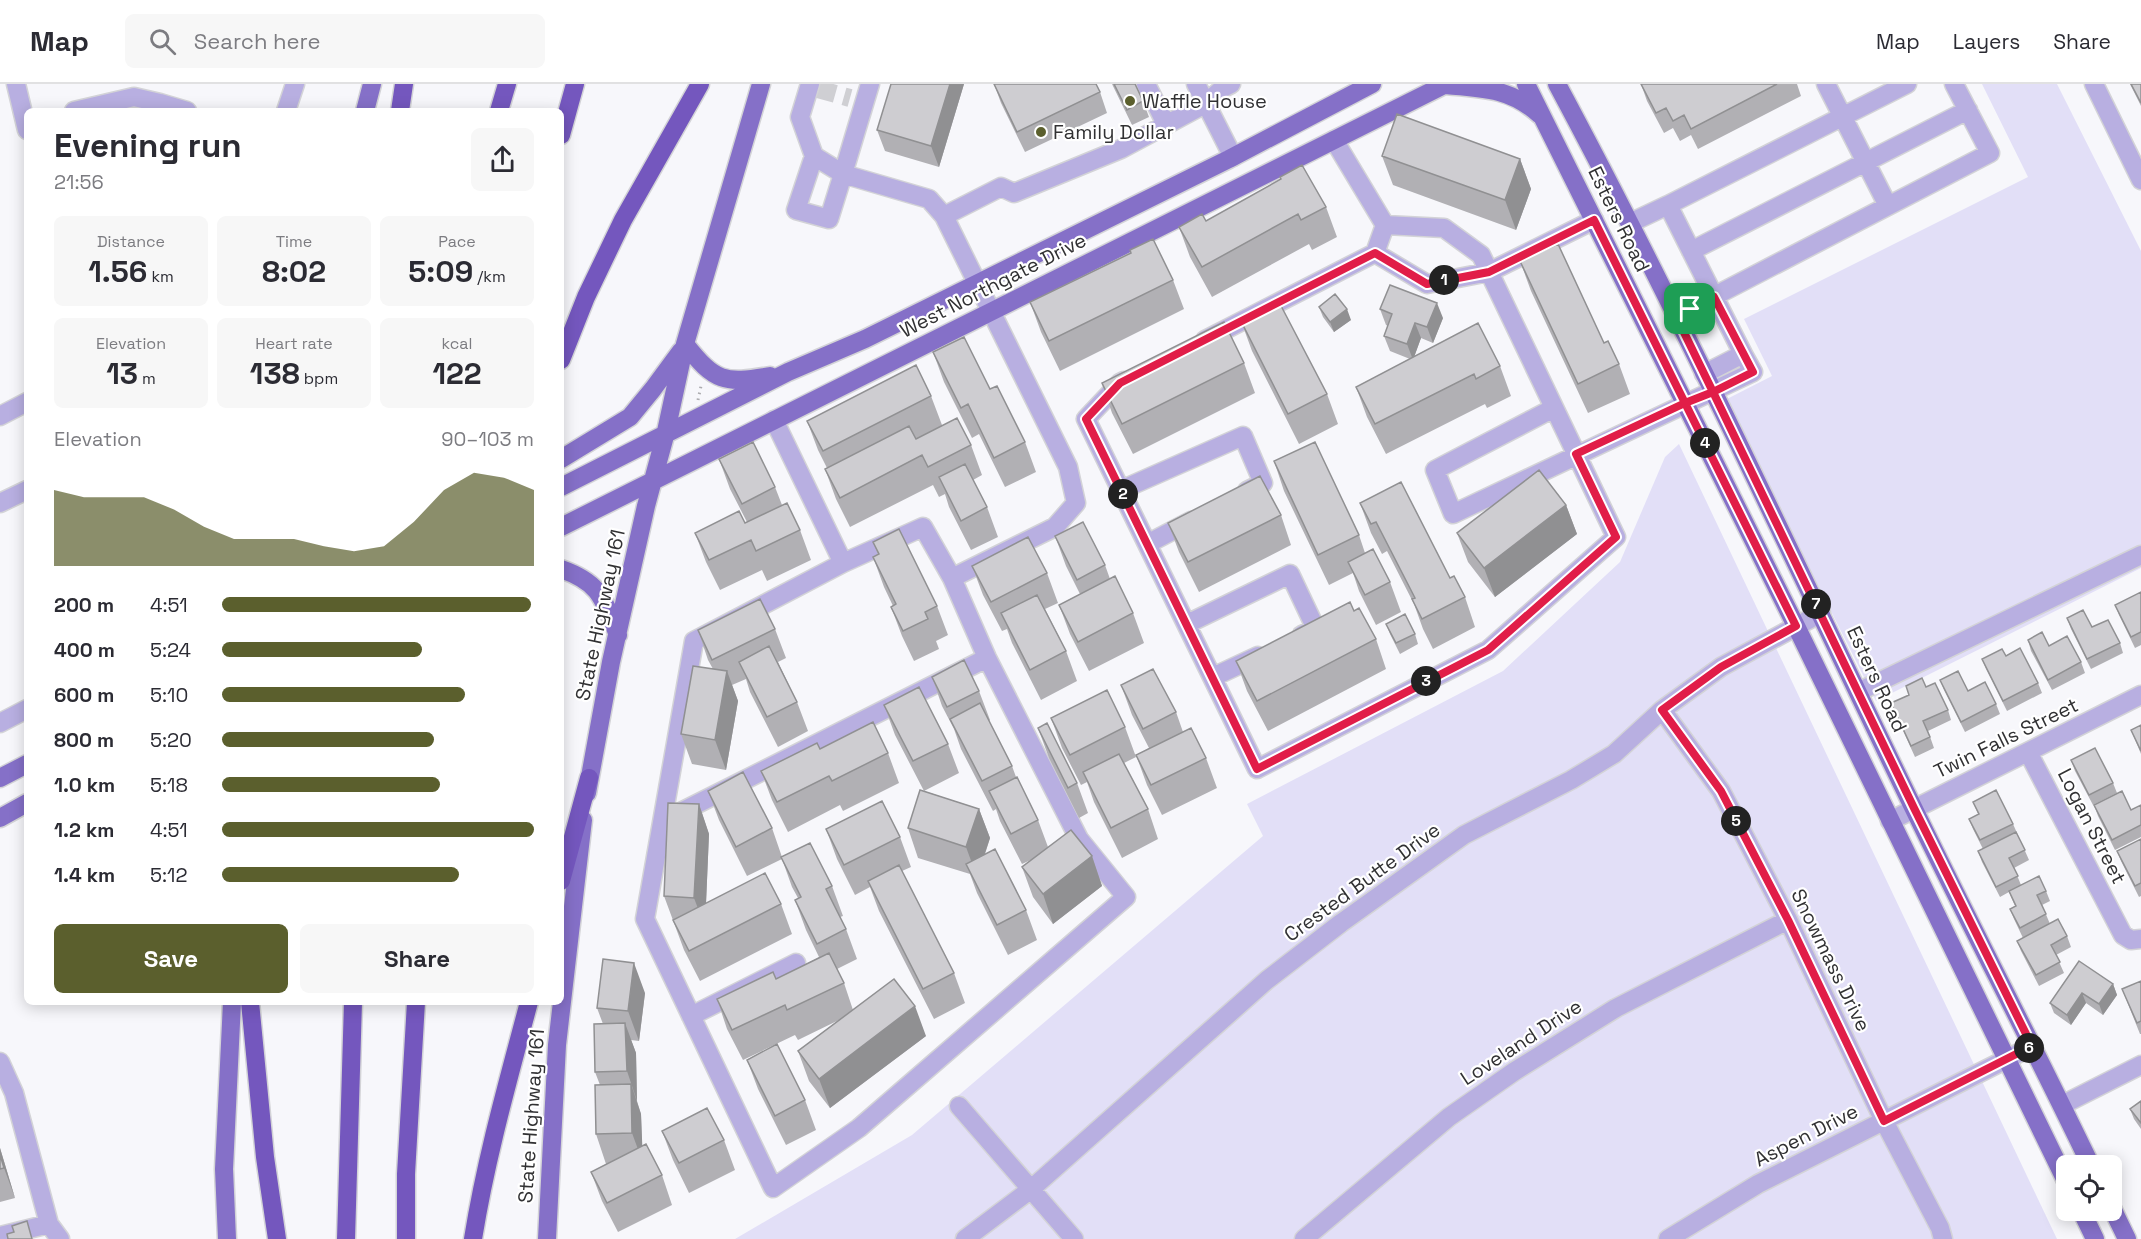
<!DOCTYPE html>
<meta charset="utf-8">
<style>
:root{--surface:#fff;--page:#f7f7f7;--text:#2b2b33;--muted:#7c7c81;--line:#e1e1e2;--accent:#5b5f2d}
body{margin:0;font-family:"Space Grotesk",sans-serif;background:var(--page);color:var(--text);height:100vh;display:flex;flex-direction:column;font-size:22px;white-space:nowrap}
*{box-sizing:border-box;margin:0}
p{font-size:20px;color:var(--muted)}
.icon{flex:none;width:33px;height:33px;fill:none;stroke:currentColor;stroke-width:2;stroke-linecap:round;stroke-linejoin:round}
.map{position:relative;flex:1;overflow:hidden}
.drawer{position:absolute;left:24px;top:24px;width:540px;height:897px;display:flex;flex-direction:column;background:var(--surface);border-radius:9px;box-shadow:0 3px 15px #0003}
.drawer>*{flex:none}
.fabs{position:absolute;left:2056px;top:1071px;display:grid;gap:12px}
.fabs a{display:grid;place-items:center;width:66px;height:66px;border-radius:9px;background:var(--surface);box-shadow:0 3px 15px #0003;font-size:30px}
.pin{position:absolute;display:grid;place-items:center;width:51px;height:51px;color:#fff;margin:-26px;border-radius:12px;box-shadow:0 3px 9px #0006}
.km{position:absolute;width:30px;height:30px;margin:-15px;border-radius:50%;background:#222;color:#fff;font-size:16px;line-height:30px;text-align:center}
.round{display:grid;place-items:center;flex:none;width:63px;height:63px;border-radius:9px;background:var(--page)}
.summary{display:flex;align-items:center;justify-content:space-between;height:102px;padding:0 30px}
h1{font-size:33px;font-weight:700;line-height:45px}
.metrics{display:grid;grid-template-columns:repeat(3,1fr);gap:9px;height:102px;padding:6px 30px}
.metrics div{display:grid;align-content:center;border-radius:9px;background:var(--page);text-align:center}
.metrics b{font-size:30px;font-weight:700}
.metrics small{font-size:16px;font-weight:400}
.metrics p{font-size:16px}
.chart{height:168px;padding:12px 30px}
.chart p{display:flex;justify-content:space-between}
.chart svg{width:100%;height:108px;margin-top:6px;fill:var(--accent);opacity:.7}
.action{display:flex;gap:12px;margin-top:auto;padding:12px 30px}
.action a{flex:1;height:69px;border-radius:9px;background:var(--accent);color:#fff;font-size:24px;font-weight:700;line-height:69px;text-align:center}
.action a+a{background:var(--page);color:var(--text)}
ul{padding:0 30px;list-style:none;font-size:20px}
li{display:grid;grid-template-columns:96px 72px 1fr;align-items:center;height:45px}
li i{height:15px;border-radius:8px;background:var(--accent)}
header{display:flex;align-items:center;gap:36px;box-sizing:border-box;height:84px;padding:0 30px;background:var(--surface);border-bottom:2px solid var(--line)}
header strong{font-size:28px}
nav{display:flex;gap:33px;margin-inline-start:auto;font-size:21px}
.search{width:420px;height:54px;background:var(--page);display:flex;align-items:center;gap:15px;box-sizing:border-box;padding:0 21px;border-radius:9px;color:var(--muted);font-size:22px}
.map>svg:first-child{display:block}
</style>
<header>
<strong>Map</strong>
<div class="search"><svg class="icon" aria-label="search" viewBox="0 0 24 24"><circle cx="10" cy="10" r="6"/><path d="M15 15l6 6"/></svg>Search here</div>
<nav><a>Map</a><a>Layers</a><a>Share</a></nav>
</header>
<div class="map">
<svg width="2141" height="1155" viewBox="0 0 2141 1155">
<rect width="100%" height="100%" fill="#f7f7fb"/>
<!-- green -->
<path fill="#e2dff7" d="M1982,0h75l84,167v317l-265,133 -151,-301 47,-24 -28,-57 284,-142z
M1679,360l378,795h-1322l177,-104 351,-299 -16,-32 256,-133 117,-109 45,-105z"/>
<g fill="none" stroke-linecap="round" stroke-linejoin="round">
<!-- minor-tunnel -->
<path stroke="#cfcfd3" stroke-width="18" stroke-dasharray="18 9" stroke-linecap="butt" d="M818,5l32,9"/>
<defs>
<path id="minor" d="M16,0l11,46
M810,0l-10,33 14,39 -18,54 33,9 14,-45 -29,-18
M870,0l-27,90 86,25 15,17
M1146,0l20,40
M1196,0l37,73
M1826,0l62,122
M2094,0l47,96
M160,19l27,8
M74,27l60,-14 26,6 2,8
M286,27l9,-27
M1668,121l239,-121
M1630,139l38,-18 75,149
M1691,167l277,-141
M1375,169l52,31 62,-12 105,-52
M1676,232l314,-163 -36,-69
M1205,256l170,-87 10,-28 -51,-85
M1124,297l-4,2 -34,36 171,350 231,-119 128,-113 -135,-282 -37,-27 -59,-3
M1554,324l-119,62 18,44 300,-142 -10,-18 -39,20
M0,332l27,-14
M774,336l69,143 -149,78 -49,278 128,269 86,-60 267,-231 -47,-58 -92,-181 -35,-80 103,-51 21,-24 -8,-36 -124,-251 57,-29 13,6 107,-44 84,-45 18,-16 8,-4
M1121,406l122,-54 20,47 -16,8
M0,419l27,-13
M1147,460l44,-23
M843,479l80,-36 29,51
M1187,540l103,-50 26,55 -14,6
M1213,593l45,-21
M1858,608l283,-137
M1662,626l59,81 67,129 96,201 56,107 3,11
M0,639l27,-14
M2028,668l95,183 8,5 10,-1
M677,730l310,-156
M1890,737l251,-126
M691,932l105,-53
M0,978l14,31 35,131 11,15
M2062,1021l79,-40
M959,1022l115,133
M0,1152l49,-12
M965,1155l65,-49 237,-210 74,-57 123,-88 107,-55 43,-26 48,-44 59,-43 100,-54
M1304,1155l145,-122 66,-46 101,-63 172,-88
M1668,1155l90,-55 275,-138"/>
<path id="major" d="M1526,0l270,542 271,557
M1557,0c127,237 239,482 356,723 58,120 120,238 178,359
M1444,1c38,3 67,3 96,30
M365,27l7,-27
M685,260c30,38 39,40 85,32
M561,375l69,-42 23,-28 28,-38
M561,403l227,-115 77,-33 364,-180 143,-75
M561,443l885,-443
M561,485c40,14 42,30 57,66
M0,694l27,-14
M587,709l24,-131 35,-156 19,-70 20,-92 76,-260
M0,734l27,-15
M2112,1124l15,31
M2081,1126l14,29
M227,1155l-3,-70 8,-167
M547,1155l10,-194 26,-225"/>
<path id="highway" d="M400,27l4,-27
M499,27l8,-27
M561,51l14,-51
M561,276l25,-63 37,-77 77,-136
M561,797l28,-103
M250,918l15,155 12,82
M346,1155l7,-237
M406,1155v-65l10,-172
M473,1155c13,-81 35,-158 56,-237"/>
</defs>
<!-- minor casing -->
<use href="#minor" stroke="#d3d3d7" stroke-width="21"/>
<!-- major casing -->
<use href="#major" stroke="#d3d3d7" stroke-width="21"/>
<!-- highway casing -->
<use href="#highway" stroke="#d3d3d7" stroke-width="21"/>
<!-- path -->
<path stroke="#acacaf" stroke-width="3" stroke-dasharray="1.5 4.5" stroke-linecap="butt" d="M698,316l3,-14"/>
<!-- minor -->
<use href="#minor" stroke="#b8afe1" stroke-width="18"/>
<!-- major -->
<use href="#major" stroke="#8570c8" stroke-width="18"/>
<!-- highway -->
<use href="#highway" stroke="#7457be" stroke-width="18"/>
</g>
<!-- wall -->
<path fill="#b1b0b4" d="M891,0h73l-25,83 -54,-16 -8,-21z
M994,0l106,8 7,21 -82,39 -24,-49z
M1112,0h23l8,17 6,16 -17,8z
M1641,0h156l4,12 -103,53 -7,-14 -11,6 -7,-13 -9,5 -17,-32z
M2130,0h11v22z
M1382,72l138,3 11,30 -15,41 -123,-45z
M1326,123l11,30 -25,13 -3,-6 -97,53 -22,-40 -11,-30 27,-6z
M1131,169l42,27 11,29 -124,62 -19,-39 -11,-30z
M1520,177l84,82 15,21 11,30 -42,19 -57,-122z
M1319,223l32,13 -17,12 -11,-15z
M1380,225l63,9 -10,25 -12,-5 -7,19 86,9 11,30 -24,12 -2,-4 -99,50 -19,-37 -11,-30 54,-28 -20,-8 -6,-15 4,-10 -2,-1z
M1241,237l86,73 11,30 -39,20 -47,-93z
M933,268l57,37 35,53 11,30 -31,15 -26,-53 -7,4 -28,-56z
M1244,279l11,30 -122,61 -21,-41 -10,-30z
M931,312l11,29 29,20 11,30 -9,5 14,27 11,30 -27,13 -22,-43 -4,-13 -6,3 -6,-12 -83,42 -14,-28 -11,-30 2,-1 -9,-18 -11,-29z
M719,375l56,28 7,18 18,25 11,30 -44,21 -5,-11 -42,20 -14,-28 -11,-29 52,-11 -17,-33z
M1274,377l85,74 6,18 25,29 11,30 -25,13 -17,-34 -6,-18 -24,12 -45,-94z
M1360,419l90,75 15,19 10,30 -42,22 -10,-20 -9,-25 -27,-53 -5,3 -11,-21z
M1566,421l11,29 -82,63 -27,-35 -11,-29z
M1281,431l10,30 -92,47 -20,-40 -11,-29z
M1055,452l50,29 5,14 23,34 11,30 -55,28 -19,-37 -11,-29 21,-11 -14,-28z
M873,458l64,64 11,29 -12,6 3,8 -25,12 -12,-25 -11,-29 2,-1 -9,-19 -11,-30 5,-2z
M972,482l75,7 11,30 -13,6 21,42 11,30 -36,19 -29,-57 -5,-14 -5,2 -19,-36z
M2141,508v53l-6,3 -16,-33 -4,-10z
M1354,527l22,28 10,30 -118,62 -21,-40 -11,-30z
M2067,534l25,9 28,16 3,10 -32,16 -20,-40z
M1386,540l29,10 3,10 -18,10 -10,-20z
M775,545l11,29 -8,4 19,40 11,29 -30,16 -28,-55 -4,-13 -14,6 6,16 -12,69 -34,-6 -11,-30 32,-65 -5,-9 -10,-30z
M2028,556l53,22 4,11 -33,17 -21,-39z
M2006,572l32,27 4,10 -35,18 -21,-42 -4,-10z
M932,593l47,14 11,29 -1,1 23,45 4,11 22,43 10,27 44,9 10,30 -49,38 -20,-27 -11,-30 13,-9 -13,6 -22,-43 -4,-12 -3,2 -32,-62 -7,-20 -12,-23z
M1940,596l28,11 28,13 4,10 -35,18 -21,-42z
M1121,601l55,27 7,20 23,26 11,30 -55,27 -15,-30 -11,-30 13,-7 -17,-33z
M1906,602l20,1 22,23 3,10 -23,11 6,17 -19,9 -20,-44 -4,-10 18,-8z
M884,621l64,39 11,29 -35,18 55,18 11,29 -5,16 41,56 11,30 -29,15 -31,-62 -7,-19 -52,-16 -10,-30 16,-37 -29,-56z
M1051,634l74,9 11,30 -12,6 24,46 10,30 -36,19 -28,-56 -7,-20 -6,3 -19,-37z
M2141,641v29l-10,-24z
M1038,644l39,55 11,30 -9,5 -30,-60z
M820,665l68,4 11,30 -56,28 -3,-6 -52,27 -16,-32 -11,-29z
M2071,676l42,23 4,10 -24,12 -18,-34z
M708,707l64,37 10,29 50,29 11,30 -3,1 6,12 11,30 -20,10 7,14 9,27 73,26 -96,72 -21,-27 -11,-30 41,-31 -41,20 -3,-5 -52,25 -16,-31 -10,-30 59,-20 43,-22 -13,-27 -11,-30 3,-2 -6,-11 -10,-28 -35,17 -28,-56z
M1973,718l40,22 16,36 -15,8 7,17 25,6 4,10 -8,4 8,19 17,12 4,11 -15,8 8,18 -25,13 -18,-35 -4,-10 6,-3 -9,-19 -4,-10 5,-3 -6,-14 -9,5 -18,-35 -4,-11 5,-2 -10,-20 -4,-10 9,-5z
M699,720l10,30 -3,69 75,1 11,30 -92,47 -16,-31 -20,-54z
M2094,721l37,5 10,-5v32l-26,13 -17,-34z
M826,745l74,8 11,30 -9,4 52,102 11,30 -31,16 -55,-108 -9,-24 -15,8 -18,-36z
M2141,755v57l-2,1 -18,-36 -4,-10z
M2141,897v53h-1l-18,-45z
M2113,900l4,11 -14,20 -17,-12 -15,22 -17,-12 -4,-10z
M645,909l-6,48 -8,-1 5,13 1,48 4,13 1,32 20,29 10,30 -54,27 -16,-31 -11,-29 15,-8 -10,-30 4,-49 -5,-13 8,-48 -6,-16z
M747,976l58,40 11,30 -30,15 -28,-56z
M2141,1017v28l-7,-10 -4,-10z
M662,1047l62,9 11,30 -46,23 -16,-33z
M0,1064l15,50 -15,4z"/>
<!-- shaded-wall -->
<path fill="#909092" d="M950,0h14l-25,83 -8,-21z
M1520,75l11,30 -15,41 -11,-30z
M1437,219l6,15 -10,25 -6,-16z
M1347,225l4,11 -17,12 -4,-10z
M1415,239l6,15 -8,22 -6,-16z
M1566,421l11,29 -82,63 -11,-29z
M727,587l11,30 -12,69 -11,-30z
M699,720l10,30 -4,93 -11,-29z
M979,725l11,29 -13,39 -11,-30z
M1092,772l10,30 -49,38 -10,-30z
M634,879l11,30 -6,48 -11,-30z
M2113,900l4,11 -14,20 -4,-11z
M2082,909l4,10 -15,22 -4,-10z
M915,922l11,30 -96,72 -11,-29z
M625,939l11,30 1,48 -10,-30z
M631,1000l10,30 2,49 -11,-30z
M0,1064l15,50 -11,-30 -4,-13z"/>
<!-- building -->
<path fill="#cecdd1" stroke="#909092" stroke-width="1.5" d="M891,0h59l-19,62 -54,-16z
M994,0h102l4,8 -83,40z
M1114,0h21l8,17 -16,9z
M1641,0h136l-86,45 -7,-14 -11,6 -7,-13 -10,5z
M2131,0h10v19z
M1397,30l123,45 -15,41 -123,-44z
M1302,81l24,42 -25,13 -3,-6 -96,53 -23,-40 23,-13 4,7 75,-42 -1,-2z
M1153,155l20,41 -124,61 -19,-39 101,-49 -1,-3z
M1558,160l46,99 4,-2 11,23 -41,20 -58,-123z
M1390,201l47,18 -10,24 -12,-4 -8,21 -23,-8 8,-22 -12,-5z
M1335,210l12,15 -17,13 -11,-15z
M1279,218l48,92 -39,20 -47,-93z
M1224,238l20,41 -122,61 -20,-41z
M1478,239l22,43 -24,13 -2,-5 -99,50 -19,-37z
M964,253l26,52 7,-3 28,56 -31,16 -26,-54 -7,4 -28,-56z
M916,281l15,31 -108,55 -16,-30z
M957,334l14,27 -43,22 -6,-12 -82,43 -15,-29 84,-43 7,13z
M753,358l22,45 -33,17 -23,-45z
M1315,358l44,93 -41,20 -44,-94z
M965,380l22,43 -26,14 -22,-44z
M1539,386l27,35 -82,63 -27,-35z
M1260,392l21,39 -93,47 -20,-39z
M1401,398l49,96 4,-2 11,21 -43,22 -10,-20 3,-1 -39,-76 -5,2 -11,-21z
M787,419l13,27 -44,21 -5,-11 -42,20 -14,-27 44,-22 6,12z
M1083,438l22,43 -28,15 -22,-44z
M899,445l38,77 -12,6 3,7 -25,12 -12,-24 5,-3 -23,-47 6,-3 -6,-12z
M1028,453l19,36 -56,29 -19,-36z
M1373,465l17,33 -25,13 -17,-33z
M1115,492l18,37 -55,29 -19,-37z
M2141,508v40l-10,5 -16,-32z
M1037,511l29,56 -36,19 -29,-57z
M760,515l15,30 -63,31 -14,-30z
M1350,518l4,9 5,-3 17,31 -119,62 -21,-40z
M2083,526l9,17 16,-7 12,23 -33,16 -20,-41z
M1405,530l10,20 -19,9 -10,-19z
M2042,548l7,14 18,-10 14,26 -33,18 -20,-40z
M769,562l28,56 -30,15 -28,-55z
M2020,564l18,35 -35,18 -21,-42 20,-10 4,7z
M964,576l15,31 -32,16 -15,-30z
M693,582l34,5 -12,69 -34,-6z
M1153,585l23,43 -33,17 -22,-44z
M1958,587l10,20 17,-9 11,22 -35,18 -21,-42z
M1922,594l4,9 9,-4 13,27 -25,11 7,16 -19,9 -20,-43 18,-8 -3,-9z
M919,603l29,57 -35,17 -29,-56z
M1107,606l18,37 -55,28 -19,-37z
M980,619l32,63 -30,15 -32,-62z
M873,638l15,31 -56,28 -3,-5 -52,26 -16,-31 56,-28 3,6z
M1047,639l30,60 -9,5 -30,-60z
M2141,641v26l-10,-21z
M1191,644l15,30 -55,27 -15,-30z
M2095,664l18,35 -24,12 -18,-35z
M1119,670l29,55 -37,19 -28,-56z
M743,688l29,56 -36,19 -28,-56z
M1017,693l21,43 -27,14 -22,-43z
M920,706l59,19 -13,38 -58,-19z
M1996,706l17,34 -33,16 -11,-21 10,-5 -6,-12z
M2122,707l9,19 10,-5v20l-29,15 -18,-35z
M882,717l18,36 -56,28 -18,-36z
M668,719l31,1 -5,94 -30,-2z
M1071,746l21,26 -49,38 -21,-27z
M2016,748l9,18 -16,8 9,18 -22,11 -18,-36z
M2141,755v44l-6,3 -18,-35z
M810,759l22,43 -6,3 20,40 -29,15 -22,-44 6,-3 -20,-40z
M995,765l31,61 -29,15 -31,-61z
M899,781l55,108 -31,16 -55,-108z
M765,789l16,31 -92,47 -16,-31z
M2039,792l7,15 -9,4 9,19 -26,14 -10,-19 6,-3 -7,-15z
M2058,835l9,17 -16,9 9,17 -24,13 -19,-34z
M829,869l15,30 -57,27 -2,-5 -53,25 -15,-31 56,-27 3,7z
M603,875l31,4 -6,48 -31,-3z
M2079,877l34,23 -14,20 -17,-11 -15,22 -17,-12z
M894,895l21,27 -96,73 -21,-28z
M2141,897v40l-4,2 -15,-34z
M625,939l2,48 -32,1 -1,-48z
M777,960l28,56 -30,16 -28,-56z
M631,1000l1,49 -36,1 -1,-49z
M2141,1017v22l-11,-14z
M707,1024l17,32 -45,23 -17,-32z
M646,1060l16,31 -55,28 -16,-31z
M0,1071l4,13 -4,1z
M27,1137l5,18h-24l-1,-5 7,-2 -2,-6z"/>
<g fill="none" stroke-linecap="round" stroke-linejoin="round">
<defs>
<path id="route" d="M1690,225l-14,7 37,76 -28,11 -91,-183 -105,52 -62,12 -52,-31 -255,130 -34,36 171,350 231,-119 128,-113 -40,-83 109,-51 111,223 -75,41 -59,43 59,81 67,129 96,201 148,-75 -118,-238 -201,-416 40,-20 -39,-75 -24,12"/>
</defs>
<!-- route casing -->
<use href="#route" stroke="#fff" stroke-width="12"/>
<!-- route -->
<use href="#route" stroke="#e11d48" stroke-width="8"/>
</g>
<!-- markers -->
<g fill="#5b5f2d" stroke="#fff" stroke-width="2">
<circle cx="1130" cy="17" r="6"/>
<circle cx="1041" cy="48" r="6"/>
</g>
<g text-anchor="middle" dominant-baseline="central" stroke-width="4.5" stroke-linejoin="round" paint-order="stroke">
<!-- poi labels -->
<g font-size="20" fill="#313133" stroke="#fff" text-anchor="start">
<text x="1142" y="17">Waffle House</text>
<text x="1053" y="48">Family Dollar</text>
</g>
<!-- street labels -->
<g font-size="20" fill="#313133" stroke="#fff">
<text transform="translate(1619 135) rotate(64)">Esters Road</text>
<text transform="translate(993 201) rotate(-27)">West Northgate Drive</text>
<text transform="translate(600 531) rotate(-78)">State Highway 161</text>
<text transform="translate(1877 595) rotate(65)">Esters Road</text>
<text transform="translate(2006 654) rotate(-26)">Twin Falls Street</text>
<text transform="translate(2092 742) rotate(63)">Logan Street</text>
<text transform="translate(1362 798) rotate(-36)">Crested Butte Drive</text>
<text transform="translate(1831 876) rotate(64)">Snowmass Drive</text>
<text transform="translate(1521 958) rotate(-33)">Loveland Drive</text>
<text transform="translate(531 1032) rotate(-86)">State Highway 161</text>
<text transform="translate(1806 1051) rotate(-27)">Aspen Drive</text>
</g>
</g>
</svg>
<div class="fabs">
<a><svg class="icon" aria-label="locate" viewBox="0 0 24 24"><circle cx="12" cy="12" r="6"/><path d="M12 2v4M12 18v4M2 12h4M18 12h4"/></svg></a>
</div>
<div class="pin" style="left:1690px;top:225px;background:#1e9e55"><svg class="icon" aria-label="arrive" viewBox="0 0 24 24"><path d="M6 21V4h12l-3 4 3 4H6"/></svg></div>
<b class="km" style="left:1444px;top:196px">1</b>
<b class="km" style="left:1123px;top:410px">2</b>
<b class="km" style="left:1426px;top:597px">3</b>
<b class="km" style="left:1705px;top:359px">4</b>
<b class="km" style="left:1736px;top:737px">5</b>
<b class="km" style="left:2029px;top:964px">6</b>
<b class="km" style="left:1816px;top:520px">7</b>
<section class="drawer">
<div class="summary"><div><h1>Evening run</h1><p>21:56</p></div><a class="round"><svg class="icon" aria-label="share" viewBox="0 0 24 24"><path d="M12 15V3M7 8l5-5 5 5M5 13v7h14v-7"/></svg></a></div>
<div class="metrics">
<div><p>Distance</p><b>1.56<small> km</small></b></div>
<div><p>Time</p><b>8:02</b></div>
<div><p>Pace</p><b>5:09<small> /km</small></b></div>
</div>
<div class="metrics">
<div><p>Elevation</p><b>13<small> m</small></b></div>
<div><p>Heart rate</p><b>138<small> bpm</small></b></div>
<div><p>kcal</p><b>122</b></div>
</div>
<div class="chart"><p><span>Elevation</span>90–103 m</p>
<svg viewBox="0 0 160 44" preserveAspectRatio="none"><path d="M0 44V13L10 16L20 16L30 16L40 21L50 28L60 33L70 33L80 33L90 36L100 38L110 36L120 26L130 13L140 6L150 8L160 13V44z"/></svg>
</div>
<ul>
<li><b>200 m</b>4:51<i style="width:99%"></i></li>
<li><b>400 m</b>5:24<i style="width:64%"></i></li>
<li><b>600 m</b>5:10<i style="width:78%"></i></li>
<li><b>800 m</b>5:20<i style="width:68%"></i></li>
<li><b>1.0 km</b>5:18<i style="width:70%"></i></li>
<li><b>1.2 km</b>4:51<i style="width:100%"></i></li>
<li><b>1.4 km</b>5:12<i style="width:76%"></i></li>
</ul>
<div class="action"><a>Save</a><a>Share</a></div>
</section>
</div>
